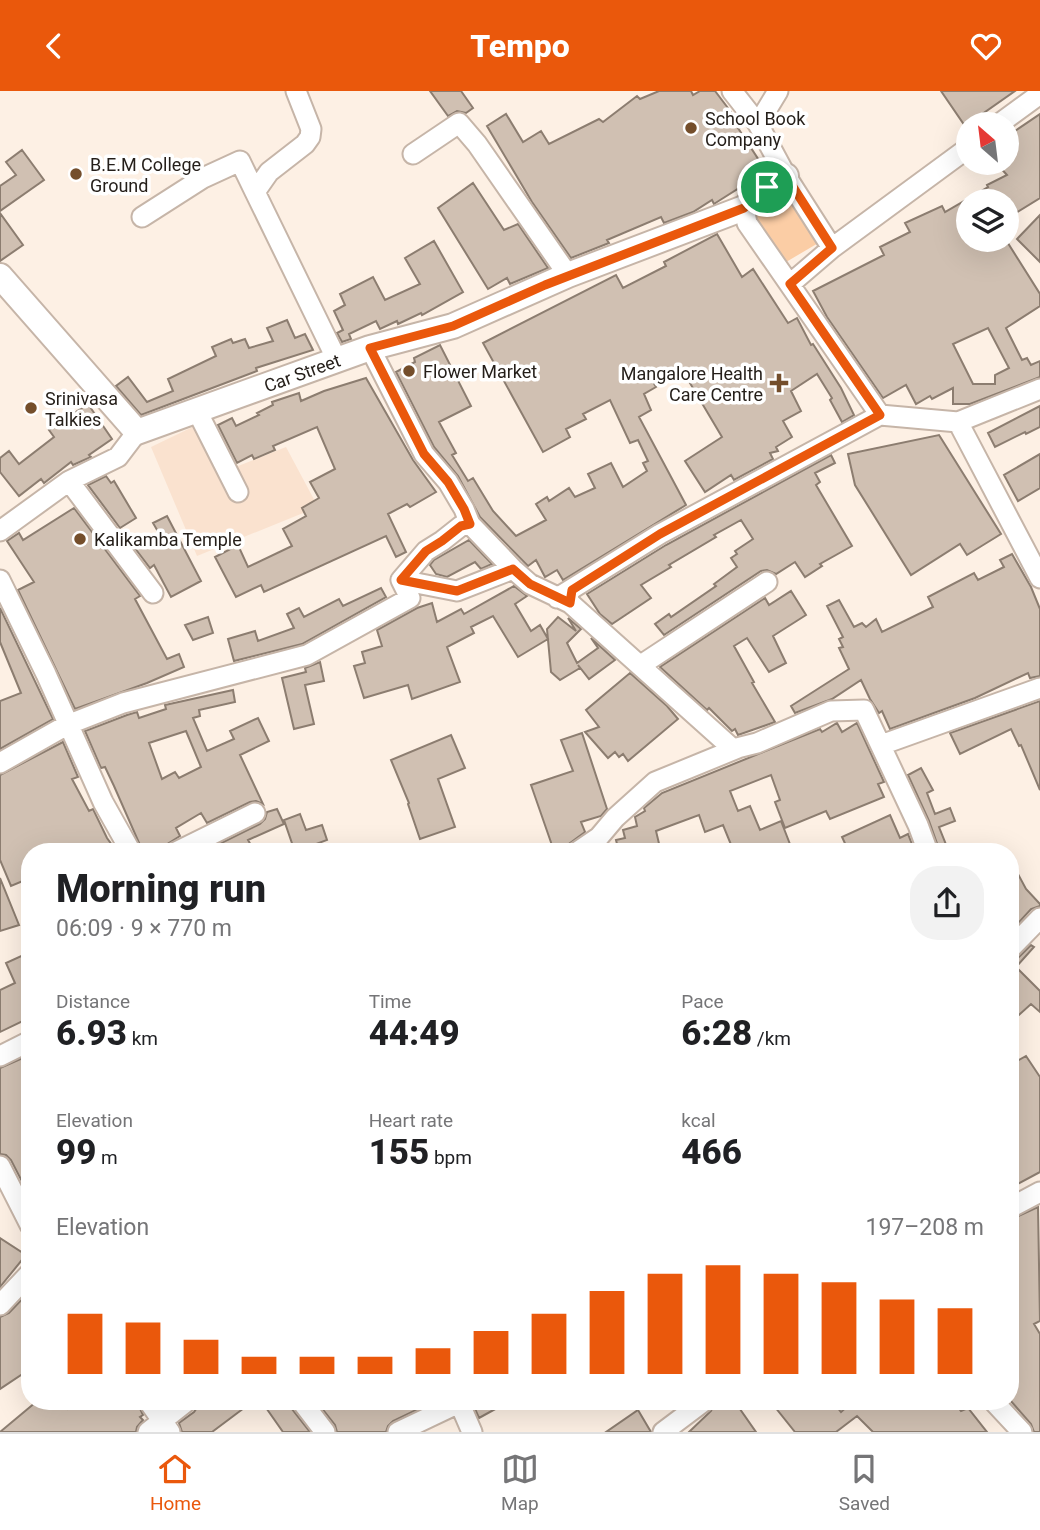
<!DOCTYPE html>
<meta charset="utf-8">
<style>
:root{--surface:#fff;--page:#f2f2f2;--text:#202124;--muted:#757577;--line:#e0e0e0;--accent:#ea580c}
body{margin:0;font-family:Roboto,sans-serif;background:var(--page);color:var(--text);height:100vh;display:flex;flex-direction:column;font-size:26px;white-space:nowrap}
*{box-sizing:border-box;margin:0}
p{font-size:23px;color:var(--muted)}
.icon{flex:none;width:38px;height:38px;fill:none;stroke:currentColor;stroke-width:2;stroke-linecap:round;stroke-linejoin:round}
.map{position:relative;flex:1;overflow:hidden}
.side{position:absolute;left:21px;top:752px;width:998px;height:567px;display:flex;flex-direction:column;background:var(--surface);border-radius:28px;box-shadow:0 7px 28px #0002}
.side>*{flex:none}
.needle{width:46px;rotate:332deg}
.tools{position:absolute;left:956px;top:21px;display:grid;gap:14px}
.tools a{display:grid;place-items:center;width:63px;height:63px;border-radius:50%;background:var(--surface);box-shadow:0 7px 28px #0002;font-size:35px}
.pin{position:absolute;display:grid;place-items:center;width:60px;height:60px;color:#fff;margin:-30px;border:4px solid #fff;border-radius:50%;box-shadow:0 2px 7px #0007}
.round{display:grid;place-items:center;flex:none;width:74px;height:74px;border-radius:28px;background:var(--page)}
.head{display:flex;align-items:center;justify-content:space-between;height:119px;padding:0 35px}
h1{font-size:38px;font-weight:800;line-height:52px}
.figures{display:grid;grid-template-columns:repeat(3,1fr);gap:10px;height:119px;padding:7px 35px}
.figures div{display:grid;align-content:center}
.figures b{font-size:35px;font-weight:800}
.figures small{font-size:19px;font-weight:400}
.figures p{font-size:19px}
.chart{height:196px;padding:14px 35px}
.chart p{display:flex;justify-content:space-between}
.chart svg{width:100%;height:126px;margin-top:7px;stroke:var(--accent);stroke-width:6}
header{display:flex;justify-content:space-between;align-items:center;height:91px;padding:0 35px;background:var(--accent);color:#fff;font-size:32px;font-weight:800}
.tab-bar{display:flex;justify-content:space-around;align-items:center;height:98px;border-top:2px solid var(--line);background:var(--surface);font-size:19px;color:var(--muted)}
.tab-bar a{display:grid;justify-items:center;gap:4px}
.tab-bar .selected{color:var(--accent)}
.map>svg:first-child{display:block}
</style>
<header><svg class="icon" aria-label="back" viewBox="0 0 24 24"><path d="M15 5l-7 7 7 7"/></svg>Tempo<svg class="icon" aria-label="heart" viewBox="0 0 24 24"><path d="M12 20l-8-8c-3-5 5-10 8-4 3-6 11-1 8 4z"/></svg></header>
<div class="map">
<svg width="1040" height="1341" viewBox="0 0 1040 1341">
<rect width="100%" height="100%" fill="#fdf0e4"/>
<!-- built -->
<path fill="#fae2cf" d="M205,330l23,49 58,-23 32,60 -121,49 -46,-109z"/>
<!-- green -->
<path fill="#fbcda5" d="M786,94l34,57 -39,23 -35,-57z"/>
<!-- building -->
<path fill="#d0c0b2" stroke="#8c7d70" stroke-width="2" fill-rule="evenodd" d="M430,0h31l12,17 -7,5 -9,-2 -9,5z
M659,0h32l2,4 7,-4h15l16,21 10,15 -3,1 28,43 -49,31 -3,2 -2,-4 -19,12 -29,11 -3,-6 -54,23 2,3 -38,15 -39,-56 -45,-76 19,-12 17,28 18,-11 8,13 50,-25 4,3 34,-26 3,3z
M941,0h74l-50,35z
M1040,23v84l-34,21v-18h-38v39h38l34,54v12l-34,22 16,32 5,-2 4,7 9,-4v16l-70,27h-17v-16l-21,11 -2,-3 -14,8 -10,-19 -23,13 -56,-81 -14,-26 71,-36 -4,-8 30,-15 -5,-9 37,-17 3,6 43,-25 -1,-2 20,-10 -11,-12h10v-26zM988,237l21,40 -14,7v9h-22l-20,-40z
M22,59l22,30 -44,31v-25l16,-11 -10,-13z
M473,92l31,47 14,-6 30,44 -38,16 -3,-6 -19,11 -50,-81z
M0,122l23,32 -23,16z
M1040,124v47l-23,-23z
M717,143l25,43 11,-8 35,54 9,-5 14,27 2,-1 28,44 13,27 -12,7 -12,-22 2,-2 -15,-24 -26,17 10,20 -18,10 9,16 -16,10 2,4 -8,2 3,6 -39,21 -3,-5 -26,17 -20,-31 37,-24 -35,-59 -15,-4 -3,-5 -17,11 4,7 -12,7 7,16 -12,7 47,88 -123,75 -6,-10 -12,7 -9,-17 -8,6 -48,-49 -22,-41 -24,-29 -38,-75 19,-10 -1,-4 26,-13 31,61 -32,16 17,31 -4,2 16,26 5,-3 20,33 23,25 30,-16 -10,-16 11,-7 2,4 20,-13 6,9 20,-9 -7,-14 23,-11 12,24 24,-16 -4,-8 5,-2 -10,-21 -8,3 -20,-43 -27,14 3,5 -20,10 4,8 -27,15 -60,-109 133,-68 7,13 43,-22 -2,-4z
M434,150l29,51 -41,23 -1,-2 -23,11 -1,-3 -17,8 -4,-8 -27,13 2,5 -9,3 -5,-9 6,-3 -9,-19 11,-6 -5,-11 33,-17 12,23 35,-16 -15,-26z
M287,229l8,18 10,-4 8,16 -57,18 1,3 -116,44 -25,-29 12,-9 19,25 26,-11 -5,-12 48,-23 -4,-9 19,-8 2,4 12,-4 4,9 24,-7 -6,-13z
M366,287l47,82 23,32 -26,15 -3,-3 -19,10 18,38 -10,5 -10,-21 -122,56 -3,-7 -25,12 -21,-40 23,-12 10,22 44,-21 -9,-17 23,-13 -4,-8 17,-10 -9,-16 25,-13 -18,-42 -44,19 2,4 -21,9 -2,-4 -15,8 -19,-38 14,-7 4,8 23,-11 -2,-2 16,-8 -1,-3 27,-9 2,8 23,-10z
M88,313l24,35 -23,16 2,2 -18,8 -2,-3 -27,21 -3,-4 -22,17 -19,-24v-14l9,-7 10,13 35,-27 -5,-7z
M1040,315v21l-14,7 -1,-2 -30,15 -7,-14z
M939,344l62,99 -34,21 -7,-11 -49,31 -56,-90 -7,-31z
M1040,363v34l-22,13 -14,-26z
M831,364l4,8 -20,10 5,9 -4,3 36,61 -32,18 2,2 -17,11 -10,-15 -19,12 -9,-4 -6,1 -97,64 -9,-11 14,-10 2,3 45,-31 -2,-2 23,-17 -6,-9 6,-4 -2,-3 18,-12 -12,-19 -27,15 2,2 -47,28 2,2 -30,18 10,13 -39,26 -12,-10 -13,-20 79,-49z
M106,385l5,7 3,-2 22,37 -16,10 -32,-43z
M74,417l66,88 -5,3 32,60 12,-5 5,13 -37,16 -72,26 -57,-119 16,-8 -27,-41 12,-8 4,7z
M167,425l34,65 -30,16 -17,-32 -4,3 -19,-25 4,5 25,-13 -7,-12z
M469,449l23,24 -11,5 -6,-7 -28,15 -11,-3 -6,-9 4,-5z
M1012,463l19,33 9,22v67l-10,2 -2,-5 -53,25 -85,31 -8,-18 -3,2 -9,-14 -9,-19 -29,19 -37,14 -4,-7 58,-37 -10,-21 4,-1 -4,-8 4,-2 -16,-31 12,-6 15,27 8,-4 4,4 10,-8 6,13 51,-25 -5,-10 46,-24 4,7 26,-13 -4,-7z
M514,495l13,10 -12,8 16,27 9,-6 8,14 -30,18 -25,-41 -22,11 3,6 -27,14 13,35 -48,17 -4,-14 -44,13 -10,-32 11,-3 -3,-11 20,-6 -5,-16 40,-22 15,-5 5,19 24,-13 3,5z
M381,497l5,9 -84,47 -68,17 -6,-22 27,-8 3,10 36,-13 -7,-14 12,-6 5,9 35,-18 4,7z
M791,500l15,24 -33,21 13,27 -17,9 -22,-34 -13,8 20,36 -2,1 23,39 -37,13 -3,-6 -3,2 -23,-23 -2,2 -47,-43 105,-69 4,7z
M0,517l53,111 -53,30v-48l21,-8 -21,-51z
M208,526l5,16 -20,7 -8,-15z
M558,526l18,14 -8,-13 13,11 -14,14 10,20 21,-15 -7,-10 24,22 -26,19 -11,-14 2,3 -20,12 -9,-8 -4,-43z
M320,571l4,19 -19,4 9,39 -20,5 -12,-51 24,-6 -1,-4z
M630,582l37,33 11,13 -50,42 -5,-7 -4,3 -4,-5 -7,6 -23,-26 14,-5 -13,-17z
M233,599l2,12 -36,8 1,6 -7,2 14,33 27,-12 -4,-8 28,-13 11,23 -29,14 23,49 -7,-3 -6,1 -43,21 -6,-10 -25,15 4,8 -14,9 -2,7h-21l-29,-66 -9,-19 -4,1 -16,-37 42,-16 10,-3 2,6 27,-9 -1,-4zM186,640l15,36 -22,11 -4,-6 -13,7 -13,-36z
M1040,610v89l-19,-45 -2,1 -8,-17 -51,25 -10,-21z
M837,632l5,9 15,-9 27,59 -6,2 6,13 -54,22 -4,-8 -41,17 -10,-26 5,-2 -9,-25 -41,16 8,20 12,-5 10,24 21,-9 12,31h-59l-11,-27 -18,7 -6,-17 -43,16 5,21h-42l-3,-12 9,-2 -2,-8 14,-4 -2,-9 10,-6 -1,-3 18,-15 158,-64 2,3z
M582,642l25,76 -6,7 -20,6 4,10 -19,14 -12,5 -23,-66 42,-14 -12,-31z
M451,644l14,33 -27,11 17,48 -35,12 -12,-35 1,-1 -18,-43z
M63,651l15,35 -6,2 17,32 4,-2 14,29 10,14h-87v26l-19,8 -11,-26v-85z
M921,677l12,22 -6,3 8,21 15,-6 5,13 -16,6 10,25h-9l-11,-31 -21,-46z
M277,718l7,15 -36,16 7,12h-16l-3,-4 -8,4h-25l57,-28 5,-5 2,-7z
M300,723l6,16 16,-5 5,15 -32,12 -11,-32z
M890,724l10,23 8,-4 7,18h-66l-7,-15z
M1010,768l16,30 14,15v2l-9,3 -21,23z
M0,787l19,47 -19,6z
M1031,854l3,2 -18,20 24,24v21l-9,-8 -21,19v-62l8,-3z
M30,861v62l-6,3 1,3 -25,12v-42l15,-7 -9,-20z
M1026,965l14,21v95l-30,16v-123z
M25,966l5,9v131l-19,-37 -5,-5 -6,-1v-86z
M1038,1116l2,114 -6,3 6,10v98h-6l-3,-8 -21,-24v-180z
M0,1147l26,17 -26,32z
M28,1202l2,4v72l-30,20v-72l9,-4z
M36,1311h24l8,7 11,-7h58l6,13 -3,2 3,3 -6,7 -1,5h-136z
M201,1311h51l-40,30h-30l-3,-9 15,-11z
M262,1311h28l2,7 18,23h-27z
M317,1311h116l-40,19 -5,5 -2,6h-49l-2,-7z
M472,1311h36l-29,16z
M715,1311h20l21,30h-67l22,-21z
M771,1311h62l8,10 11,-10h102l7,9 7,-3 19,24h-114l-16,-16 -21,16h-41z
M638,1319l13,22h-45z"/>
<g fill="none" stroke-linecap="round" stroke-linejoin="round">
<defs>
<path id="minor" d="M296,0l15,38 -1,8 -5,7 -36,28 -14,20 82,168
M732,0l26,33
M778,0l-20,33 28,52 46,72
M999,33l41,-30
M413,63l46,-31 18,21 91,131
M744,117l3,15 133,192 78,7 82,156
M142,126l61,-39 37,-17 15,31
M790,193l42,-36 136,-100
M370,257l54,106 24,28 16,27 6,15 43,45 17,15 40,19 163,146 24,-6 74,-32 33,-1 54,115 10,27
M197,320l41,81
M958,331l82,-33
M69,390l84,112
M0,440l69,-50 49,-24 19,-25
M0,489l46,94 57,128 28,50
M401,489l56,11 56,-22
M557,507l103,-64 220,-119
M641,574l126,-83
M881,654l159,-57
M0,672l67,-38 56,-22 184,-48 103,-57 -9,-18 25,-29 16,-10 19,-15 9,-2
M176,761l79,-39
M577,761l22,-15 16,-19 40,-36 83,-34
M1010,858l30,-31
M0,965l30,-15
M0,1075l30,59
M1010,1117l30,-16
M0,1214l30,-32
M149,1311l21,30
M302,1311l23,30
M459,1311l13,30
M994,1311l28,30
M148,1341l38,-30
M398,1341l61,-29
M663,1341l40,-30"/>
<g id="major">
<path id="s1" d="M0,185l137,156 233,-84 83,-22 115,-51 176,-67 23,-21 19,-11"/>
</g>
</defs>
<!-- minor casing -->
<use href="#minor" stroke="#c6b5a8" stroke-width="23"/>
<!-- major casing -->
<use href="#major" stroke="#c6b5a8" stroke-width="28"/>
<!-- minor -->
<use href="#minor" stroke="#fff" stroke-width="19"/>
<!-- major -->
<use href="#major" stroke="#fff" stroke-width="24"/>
</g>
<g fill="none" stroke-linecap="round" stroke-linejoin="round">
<defs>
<path id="route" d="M786,85l46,72 -42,36 90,131 -220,119 -88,56 -2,13 -40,-19 -17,-15 -56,22 -56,-11 25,-29 16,-10 19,-15 9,-2 -6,-15 -16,-27 -24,-28 -54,-106 83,-22 92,-41 199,-77 23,-21z"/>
</defs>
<!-- route casing -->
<use href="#route" stroke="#fff" stroke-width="14"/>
<!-- route -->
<use href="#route" stroke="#ea580c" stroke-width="9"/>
</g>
<!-- markers -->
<g fill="#744e2b" stroke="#fff" stroke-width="2.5">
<circle cx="691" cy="37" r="7"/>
<circle cx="76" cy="83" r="7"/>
<circle cx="409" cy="280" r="7"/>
<path d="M775.5 281.5h7v7h7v7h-7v7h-7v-7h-7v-7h7z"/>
<circle cx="31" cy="317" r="7"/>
<circle cx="80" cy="448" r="7"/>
</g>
<g text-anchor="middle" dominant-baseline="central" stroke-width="7" stroke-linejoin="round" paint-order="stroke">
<!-- poi labels -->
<g font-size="18" fill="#241e19" stroke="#fff" text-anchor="start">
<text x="705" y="27">School Book<tspan x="705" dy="21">Company</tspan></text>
<text x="90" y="73">B.E.M College<tspan x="90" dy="21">Ground</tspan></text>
<text x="423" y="280">Flower Market</text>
<text x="763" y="282" text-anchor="end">Mangalore Health<tspan x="763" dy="21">Care Centre</tspan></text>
<text x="45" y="307">Srinivasa<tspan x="45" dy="21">Talkies</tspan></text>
<text x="94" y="448">Kalikamba Temple</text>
</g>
<!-- street labels -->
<g font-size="18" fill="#241e19" stroke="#fff">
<text stroke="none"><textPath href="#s1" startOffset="383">Car Street</textPath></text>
</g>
</g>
</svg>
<div class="tools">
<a><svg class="needle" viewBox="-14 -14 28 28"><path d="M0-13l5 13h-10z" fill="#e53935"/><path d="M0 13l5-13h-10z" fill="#757577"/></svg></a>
<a><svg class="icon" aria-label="layers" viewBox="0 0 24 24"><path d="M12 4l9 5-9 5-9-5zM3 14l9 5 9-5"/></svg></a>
</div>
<div class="pin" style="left:767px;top:96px;background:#1e9e55"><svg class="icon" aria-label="arrive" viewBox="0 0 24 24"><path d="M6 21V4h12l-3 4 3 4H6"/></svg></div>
<section class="side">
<div class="head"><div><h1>Morning run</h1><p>06:09 · 9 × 770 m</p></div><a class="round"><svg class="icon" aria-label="share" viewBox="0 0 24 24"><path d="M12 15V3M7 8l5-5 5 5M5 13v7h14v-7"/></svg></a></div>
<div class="figures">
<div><p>Distance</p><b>6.93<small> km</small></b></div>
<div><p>Time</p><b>44:49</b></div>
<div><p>Pace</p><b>6:28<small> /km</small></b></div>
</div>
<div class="figures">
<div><p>Elevation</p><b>99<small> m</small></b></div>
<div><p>Heart rate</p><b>155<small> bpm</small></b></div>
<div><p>kcal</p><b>466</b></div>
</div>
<div class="chart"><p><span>Elevation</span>197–208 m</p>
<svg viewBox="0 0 160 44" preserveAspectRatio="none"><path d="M5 44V23M15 44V26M25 44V32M35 44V38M45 44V38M55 44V38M65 44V35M75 44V29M85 44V23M95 44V15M105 44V9M115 44V6M125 44V9M135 44V12M145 44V18M155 44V21"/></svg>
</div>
</section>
</div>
<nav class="tab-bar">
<a class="selected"><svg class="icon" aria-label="home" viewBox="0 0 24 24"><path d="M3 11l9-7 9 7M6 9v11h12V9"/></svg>Home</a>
<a><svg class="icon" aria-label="map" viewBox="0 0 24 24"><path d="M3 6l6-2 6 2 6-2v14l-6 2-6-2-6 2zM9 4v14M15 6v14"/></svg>Map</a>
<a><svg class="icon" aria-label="saved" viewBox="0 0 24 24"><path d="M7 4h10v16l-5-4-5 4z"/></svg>Saved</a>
</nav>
